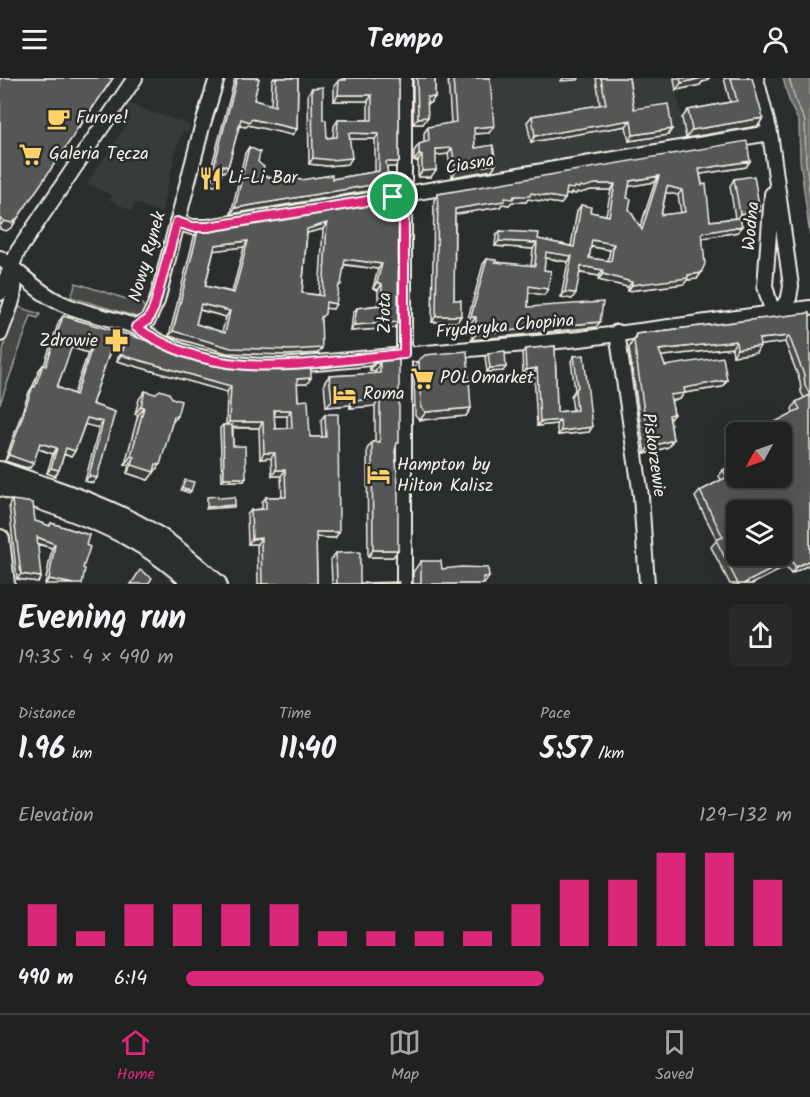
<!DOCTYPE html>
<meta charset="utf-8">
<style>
:root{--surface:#202222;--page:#282a2a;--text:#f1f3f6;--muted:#a2a4a5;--line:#3d3f40;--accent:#db2777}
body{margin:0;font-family:Kalam,sans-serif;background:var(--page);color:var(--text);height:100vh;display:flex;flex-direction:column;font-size:22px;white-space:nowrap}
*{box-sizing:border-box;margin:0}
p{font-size:20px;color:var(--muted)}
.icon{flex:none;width:33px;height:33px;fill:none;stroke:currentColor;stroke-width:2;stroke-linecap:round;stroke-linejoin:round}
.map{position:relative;height:506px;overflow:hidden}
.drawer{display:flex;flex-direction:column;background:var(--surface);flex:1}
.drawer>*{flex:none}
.needle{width:39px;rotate:230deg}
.controls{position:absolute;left:726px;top:344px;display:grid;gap:12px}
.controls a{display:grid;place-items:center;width:66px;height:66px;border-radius:9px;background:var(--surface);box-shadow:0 6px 24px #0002,0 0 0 2px var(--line);font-size:30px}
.pin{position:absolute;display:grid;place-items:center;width:51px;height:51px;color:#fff;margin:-26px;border:3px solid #fff;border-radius:50%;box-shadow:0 2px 6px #0007}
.round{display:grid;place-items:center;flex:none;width:63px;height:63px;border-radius:9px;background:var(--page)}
.headline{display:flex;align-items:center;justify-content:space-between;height:102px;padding:0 18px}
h1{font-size:33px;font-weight:700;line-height:45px}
.metrics{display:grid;grid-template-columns:repeat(3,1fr);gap:9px;height:102px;padding:6px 18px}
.metrics div{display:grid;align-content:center}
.metrics b{font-size:30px;font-weight:700}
.metrics small{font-size:16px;font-weight:400}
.metrics p{font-size:16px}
.chart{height:168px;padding:12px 18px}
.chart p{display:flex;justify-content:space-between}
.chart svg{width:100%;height:108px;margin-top:6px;stroke:var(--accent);stroke-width:6}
ul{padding:0 18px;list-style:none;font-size:20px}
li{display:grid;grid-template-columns:96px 72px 1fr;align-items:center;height:45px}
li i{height:15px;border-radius:8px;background:var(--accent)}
header{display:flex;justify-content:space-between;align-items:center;height:78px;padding:0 18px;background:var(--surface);font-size:27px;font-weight:700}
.tabs{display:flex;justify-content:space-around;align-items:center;height:84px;border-top:2px solid var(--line);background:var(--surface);font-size:16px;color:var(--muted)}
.tabs a{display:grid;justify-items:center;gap:3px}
.tabs .current{color:var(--accent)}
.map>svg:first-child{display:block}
</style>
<header><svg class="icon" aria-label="menu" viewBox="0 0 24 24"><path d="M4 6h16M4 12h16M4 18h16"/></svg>Tempo<svg class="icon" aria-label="person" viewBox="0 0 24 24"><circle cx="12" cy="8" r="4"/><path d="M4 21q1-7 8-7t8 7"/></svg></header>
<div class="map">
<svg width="810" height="506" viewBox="0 0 810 506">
<rect width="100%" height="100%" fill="#2a2d2e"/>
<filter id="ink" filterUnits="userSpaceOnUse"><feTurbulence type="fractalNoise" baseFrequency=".0167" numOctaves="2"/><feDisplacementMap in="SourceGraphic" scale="12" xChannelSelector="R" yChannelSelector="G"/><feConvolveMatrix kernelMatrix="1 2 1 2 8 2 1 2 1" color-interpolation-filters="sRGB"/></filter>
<g filter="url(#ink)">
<!-- built -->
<path fill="#373a3a" d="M484,0h189l14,61 -195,33 -3,-20 2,-4z
M126,25l64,22 -2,7 -5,-1 -6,15 -16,67 -26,-10 -3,8 -22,-11 2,-4 -25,-13 44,-65 -9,-6z"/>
<!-- green -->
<path fill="#444645" stroke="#9c9c96" stroke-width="1.5" d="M76,205l66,21 3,4 -2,6 -6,3 -66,-20z
M19,229l21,7 -2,4 -7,-2 -31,88c0,-35 0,-66 19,-97z"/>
<!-- water -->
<path fill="#676866" stroke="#9f9f9a" stroke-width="1.5" d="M783,0h27v158l-10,-76 -1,-38 -9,-18z"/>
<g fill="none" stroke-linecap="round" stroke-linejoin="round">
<!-- shore -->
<path stroke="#bcbab4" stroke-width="1.5" d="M789,0l7,24 9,19 1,39 4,39"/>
<defs>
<path id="minor" d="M756,0l14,55 21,153 -2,12 -11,15
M772,116l-7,92 5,18 8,9
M177,144l15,5h16l562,-94
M0,180c20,14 37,34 59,44 24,12 51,15 75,24 10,4 18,13 28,17 38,18 80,24 121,23l297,-27 230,-31
M0,215l18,-42 117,-173
M136,249l12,-7 9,-19 45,-174 15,-49
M617,254l24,164 6,88
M0,256c8,-24 21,-42 10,-68
M404,506v-506"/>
<path id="major" d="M0,393c54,19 110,35 159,66 21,14 39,31 58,47
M0,408c47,17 96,31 138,56 21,12 39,27 56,42
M0,461l5,45"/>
</defs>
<!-- minor casing -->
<use href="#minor" stroke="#f4f1e8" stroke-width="18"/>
<!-- major casing -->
<use href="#major" stroke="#f4f1e8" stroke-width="22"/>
<!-- minor -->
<use href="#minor" stroke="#2a2d2e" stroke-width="14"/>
<!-- major -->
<use href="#major" stroke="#2a2d2e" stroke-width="18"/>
</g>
<!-- wall -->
<path fill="#494b4a" stroke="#f4f1e8" stroke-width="1.5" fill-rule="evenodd" d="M0,0h113l-34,50 -1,-1 -61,92 -5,8 -6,4 -6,-2z
M235,0h24l-5,22 17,5 1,-25 2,-2h24l-1,51 -5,6 -44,-10 -2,2 -7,-1 -11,41 -4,5h-3l-1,8 -5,6 -8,-2z
M342,0h57v84l-4,5h-8l2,15 -4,6 -154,26 14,-61 4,-6 9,15 4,13 19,5 3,-4 17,4 31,-1 43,-7v-33h-25l-2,25 -21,2 -18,-2 -1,-70 4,-6 11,32 4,18 6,-1 1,-11 4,-6h30v-19h-34v-15l5,-6h3z
M413,0h22v19l-5,6h-3l-4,21h-10z
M448,0h42l-1,55 -15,1 1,14 21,16 -4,6 -40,7 -4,-23 -12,1 -5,22h-13v-16h-4v-10l5,-7 5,-1v-10l4,-6 23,-4z
M596,0h33l5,31 34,26 -39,6 -3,-15 -95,16 -4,-20 5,-6 68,-11z
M674,0h35l-3,3 -4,1 -2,3 -24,5 -2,-11z
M724,0h28l6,48 -72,12 -4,-20 6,-8 42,-8z
M750,83l-4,6 -46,7 10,47 25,-3 -5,-32 4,-7 21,38 -15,2 2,7 -4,6 -36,6 -1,35 -4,6 -10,1 -3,4 -56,7v-4l-30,-7 1,-4 -19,-3 -8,26 -11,-2 7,-35 -23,-4 -1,12v25l-16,-3v15l68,20 -124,13v-18h-5l16,-58 4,-5 8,3 36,4 2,-17 -38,-3 1,-10 4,-5 71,15 6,-35 4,-6 9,7 16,3 5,-25h-20l-11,3 -3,-1 -1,2 -5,-1 -1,2 -4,-1 -1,5 -4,5 -33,-5 -2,3h-14l-3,3 -7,-1 -2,3 -45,7 -1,86 7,16 -4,6h-25l2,-122 4,-6zM655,104l-15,46 -11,-19 -2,-11 2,-12zM666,114l12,3 3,18 -20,2zM591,169l19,3 -2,11 -19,-3z
M399,121l-5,129 -43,3 2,-18 4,-5 21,-3v-15l-5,-2 5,-19 -34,-4 -11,44 -8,-1 -4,11 -3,34 -31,2 -60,-2 -58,-17 25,-99 4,-6 15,-1zM323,151l-4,66 -17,-2 5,-60zM244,169l-12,45 -27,-6 9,-36zM199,232l27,7 -4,15 -26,-8z
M809,235l1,251 -19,10 -5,-7 -34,17h-22l-19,-37 6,-7 -22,-43 5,-6 21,-11 -2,-4 4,-6 12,-6 -7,-13 5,-7 3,-2v35l57,-65 -1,-3 4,-7 8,-4 -3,-6 -1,-11 -15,-39 -25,3 -4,8 -23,3 -1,-8 -71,8 4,10 62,14 -5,7 -38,6 -4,6 -9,2 3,13 -4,5 3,21 -5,7 -23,7 -16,-106 7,-14z
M63,238l129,41 115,27h-10l1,17 12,36h12l-1,-17 4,-6 14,118 -4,6 -19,-1 1,47h-59l-1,-40h-9l-1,-29 4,-5 11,-1v-7l4,-5h16l-1,-21h-9l-1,-18 -11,1 -1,-31h-26v18l13,32 -2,3h-22l-2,-53 3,-3h3l1,-33 -110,-31 3,-10 -9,-3 -19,56 23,8 -22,71 -8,-2 14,-53 -14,-4 -10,27 -4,6 -7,-3 -5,16 -4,6 -8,-3 6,-19 -15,-5 -8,19 -2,-1 -1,1 -22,-7 24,-69 4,-6 6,-16 4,-5h1l15,-44zM71,269l17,6 -14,41 -17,-7zM274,338h13v13h-12z
M555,268l2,66 16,-2 -2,-14 4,-6 -4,-29 3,-5 18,71 -3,5 -31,3 -2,-11 -19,2 -3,-53 -11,1 -1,-21 3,-4z
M488,275l15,18 -16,1 -2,-15z
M399,280l-4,93 -2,106h-25l-1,-108 5,-7h3v-36l-25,2v-3l-24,2 -2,-24 5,-7 46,-2v-3l-5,-1v-3l5,-7z
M419,282l52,48 -5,8 -46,4 -5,-4 -1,-48z
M145,313l32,25 -5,7 -18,50h-1l-5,7 -21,-7 2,-8 -4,-1 13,-49 -3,-1 4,-15z
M12,422l23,21 14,5 2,-3 38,12 -44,49 7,-36 -15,-4 1,38 -21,-3 -8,-74z
M336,475l24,30 -28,1 -1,-25z
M421,483l21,8 42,15h-71v-12z"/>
<!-- shaded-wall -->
<path fill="#3c3d3c" stroke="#f4f1e8" stroke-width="1.5" d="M563,0h16l-1,2 -17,1z
M702,0h7l-3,3 -4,1 -2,3 -24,5 5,-7z
M338,17h34l-4,6h-34z
M427,19h8l-5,6h-7z
M428,39l-5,7h-10l5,-6z
M763,40l-5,8 -72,12 6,-8z
M241,41h10l46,10 -5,6 -44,-10 -2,2 -9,-2z
M631,42l-5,6 -95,16 4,-6z
M494,48l-5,7 -19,1 4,-6z
M672,51l-4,6 -39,6 4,-6z
M349,55l30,1 -4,5h-30z
M452,70l-4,6 -16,2 4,-7z
M419,77h3l-4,6h-4z
M313,80h39l-4,6 -21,2 -18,-2z
M750,83l-4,6 -51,8 4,-6z
M386,84h13l-4,5h-13z
M496,86l-4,6 -40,7 4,-6z
M223,87l5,2 -4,5 -5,-1z
M436,92l-5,7h-13l4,-6z
M659,98l-4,6 -29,5 4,-6z
M211,100l9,2 -5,6 -8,-2z
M389,104l-4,6 -154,26 4,-6z
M595,106h20l-4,6h-20l-11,3 -3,-1 -1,2 -5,-1 -1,2 -8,-1 5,-6z
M667,108l15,4 -4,5 -15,-3z
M531,115l34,6 -4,5 -33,-5 -2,3h-14l-3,3 -7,-1 -2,3 -49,8 4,-6z
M760,133l-5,6 -19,3 4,-6z
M17,141l-5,8 -6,4 -6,-2v-3l4,-5z
M327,145l-4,6 -20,5 4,-5z
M742,148l-4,6 -40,7 4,-6z
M592,162l22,4 -4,6 -22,-4z
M248,163l-4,6 -33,4 4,-6z
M499,163l38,2 -4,6 -38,-3z
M546,174l26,4 -4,6 -26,-5z
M345,181l37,5 -4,5 -37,-5z
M581,188l22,4 -4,6 -22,-4z
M701,195l-4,6 -10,1 -3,4 -56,7 4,-6 56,-10z
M603,196l29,8 -4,5 -30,-7z
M377,204l5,2 -4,6 -5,-2z
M529,208l19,3 -4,6 -19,-3z
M565,214l11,1 -4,6 -11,-2z
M326,224l10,2 -3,5 -11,-1z
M201,226l29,7 -4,6 -29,-8z
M436,238h25l-4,6h-25z
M471,239h5l-4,5h-5z
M398,244l-4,6 -43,3 3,-6z
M600,244l-4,5 -124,13 4,-6z
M173,253l149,17 -4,5 -31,2 -60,-2 -58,-17z
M789,258l-4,6 -30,4 4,-7z
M74,263l18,6 -4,6 -18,-6z
M736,263l-4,7 -77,9 4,-7z
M113,264l11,3 -4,6 -11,-3z
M760,268l-4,7 -23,3 4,-7z
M121,277l110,31 -4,6 -110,-31z
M375,285h5l-5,8 -5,-1z
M506,289l-3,4 -16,1 3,-4z
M537,290l-3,5 -11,1 3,-4z
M311,300l-4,6h-14l4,-5z
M727,302l-5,7 -38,6 -4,6 -14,3 4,-7 14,-7z
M355,319l-5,8 -24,2 6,-7z
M380,320l-5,8 -25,2 5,-7z
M141,328l3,1 -6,8 -3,-1z
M471,330l-5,8 -46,4 6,-8z
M274,332h17l-4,6h-17z
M87,340l16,4 -4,6 -16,-4z
M560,342l-4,4 -19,2 3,-4z
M229,344h34l-4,6 -34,-1z
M592,349l-3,5 -31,3 3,-4z
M673,362l-5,7 -23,7 4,-7z
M40,365l17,5 -4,6 -16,-6z
M66,370l9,3 -4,6 -9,-4z
M264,375h11l-4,5 -11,1z
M9,377l25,7 -4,6 -2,-1 -1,1 -22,-7z
M131,378l3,1 -5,8 -4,-1z
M156,386l4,1 -12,15 -21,-7 5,-8z
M51,390l8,2 -4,6 -8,-3z
M276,392h9l-4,6h-9z
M89,398l8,2 -4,5 -8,-2z
M224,400h22l-2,3h-22z
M182,410l9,3 -2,2 -8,-3z
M235,427l-1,2 -28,2 1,-2z
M316,454h23l-4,6 -23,-1z
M37,459l18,7 -3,4 -19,-6z
M261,460l-4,6h-9l4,-5z
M373,472h25l-5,7h-25z
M790,482l-4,7 -34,17h-9z
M810,482v4l-19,10 5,-7z
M21,496l20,3 -3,5 -21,-3z
M483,499h6l-5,7h-6z
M49,501l25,5h-29z"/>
<!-- building -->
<path fill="#555756" stroke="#f4f1e8" stroke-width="1.5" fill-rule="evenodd" d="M0,0h113l-29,42 -1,-2 -11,20 -55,81 -5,4 -8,-2 -4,-3z
M237,0h22l-5,22 21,6 1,-28h22l-1,51 -46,-10 -1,3 -9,-3 -13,48 -5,-2 -3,15 -9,-2z
M346,0h53v84h-13l3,20 -154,26 14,-61 11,5 -2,10 6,5 -2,8 21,6 1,-5 17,4 31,-5v4l47,-8v-37l-30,-1 3,25 -21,2 -18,-2 -1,-70 11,-1v33h3l1,18 10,-1 1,-17h34v-25h-34l1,-15h7z
M417,0h18v19h-8l1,20 -10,1z
M453,0h37l4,48 -20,2 1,20 18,-3 3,19 -40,7 -4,-23 -16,1v21l-14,1v-16h-3v-11l10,-3 -1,-14 28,-5z
M601,0h28l5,31 34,-5 4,25 -39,6 -2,-15 -96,16 -3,-20 74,-12z
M680,0h22l-21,5z
M731,0h21l11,40 -71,12 -4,-20 49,-9z
M747,63l3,20 -51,8 3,16 4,-1 4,37 30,-3 2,8 -40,7 3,31 -4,9 -13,2v3l-56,7v-3l-29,-8v-4l-22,-4 -5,27 -11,-1 7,-36 -26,-4 -2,18 7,1 -3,18 -19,-3 -1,21 75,-5 -3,20 -124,12v-17h-5l16,-58 9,1 -1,2 40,4 2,-23 -38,-2 1,-10 39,2 -1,6 36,8 7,-42 10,2 -1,5 19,4 6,-32h-20l-11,3 -4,-1v2l-6,-1v2l-7,-1 -2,11 -34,-6 -1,3h-16l-1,3 -8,-1 -1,3 -49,8 -1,91h7v16h-25l2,-122zM659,98l-17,54 -13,-21 2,-10 -4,-1 3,-17zM667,108l15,4 3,22 -24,3zM592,162l22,4 -3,17 -22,-3z
M754,98l6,35 -20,3 -6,-35z
M399,121l-1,123 -44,3 3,-17 24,-3 1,-2v-19l-5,-2 5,-18 -37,-5 -4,26h-2l-3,19 -10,-2 -1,12 -4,3 1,31 -31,2 -60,-2 -58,-17 25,-100 15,-1zM327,145l-4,73 -21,-3 5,-64zM248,163l-14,52 -29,-7 10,-41zM201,226l29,7 -5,22 -29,-9z
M809,235l1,2v245l-14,7 -6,-7 -47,24h-5l-22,-44 7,-3 -23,-46 27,-14 -4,-7 13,-7v14h46v-45h-26l44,-23 -4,-7 14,-7 -5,-10 -1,-10 -15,-39 -30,3 1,7 -23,3 -1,-8 -77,9 6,16 58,-9 4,23 -43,8 1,5 -15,2 4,19 -5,1 4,25 -24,7 -15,-106 2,-7zM736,432h46v45h-46z
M63,238l96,28 33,13 31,8 23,4h41l24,-2v11l-14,1 1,22 10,-1 2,37h16l-1,-23h13l1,118h-23l1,52h-55l-1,-46 -9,1 -1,-29 15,-1v-12h20l-1,-27h-9l-1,-17h-11l-1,-31h-34l2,-36 -110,-31 3,-10 -11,-3 -21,62 23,8 -18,66 -8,-2 14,-54 -16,-4 -12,33 -9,-3 -7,22 -8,-2 6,-20 -17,-5 -6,19 -3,-1v2l-22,-8 24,-69 2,1 8,-22 3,1zM74,263l18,6 -16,48 -19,-8zM274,332h17l1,18 -17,1z
M555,268l2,66 20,-2 -2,-19 3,-4 -4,-31 10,-1 8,72 -31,4 -1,-11 -20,2 -3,-54 -11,2 -1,-21z
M467,273l4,57 -45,4 -5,-4 -2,-48 6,-5z
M505,273l1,16 -16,1 -2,-15z
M399,280v85h-2l-2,8 3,33v66h-25l-1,-108h8v-44l-25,3v-4l-23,3 -3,-24 51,-3v-10h-5v-3z
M160,312l9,3 3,5 9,3 -4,15h-3l-14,49 -4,-1 -2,8 -22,-7 2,-8 -3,-1 13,-49 -3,-1 4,-15 10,3z
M223,347h9l1,21h12l1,32h-22z
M736,364v9l-3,-7z
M185,402l9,2 -3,9 -9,-3z
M218,418v2l17,-1v8l-28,2v-10z
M12,422l21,3 2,18 15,5 1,-3 38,12 -3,10 4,2 -7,21 2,1 -3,15h-8l-25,-5 6,-35 -18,-7 4,40 -20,-3z
M360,474v31l39,-1v2h-68h6l-1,-31z
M421,483h20l1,8 20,-2 26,1 1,9h-6v7h-62z
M140,492l12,8 -4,6h-17z"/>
</g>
<g fill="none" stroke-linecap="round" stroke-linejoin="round" filter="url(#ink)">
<defs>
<path id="route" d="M404,117v159c-94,8 -185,32 -268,-27l12,-7 6,-12 23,-86 15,5h16z"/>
</defs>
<!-- route casing -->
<use href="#route" stroke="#fff" stroke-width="12"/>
<!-- route -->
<use href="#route" stroke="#db2777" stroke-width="8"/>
</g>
<!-- icons -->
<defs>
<symbol id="cafe-bare" viewBox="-9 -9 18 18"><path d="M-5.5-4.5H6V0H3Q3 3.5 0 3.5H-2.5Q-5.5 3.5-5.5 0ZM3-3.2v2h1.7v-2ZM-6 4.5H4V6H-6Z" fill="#ffd166" stroke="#2a2d2e" stroke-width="2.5" paint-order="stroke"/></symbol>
<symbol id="supermarket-bare" viewBox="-9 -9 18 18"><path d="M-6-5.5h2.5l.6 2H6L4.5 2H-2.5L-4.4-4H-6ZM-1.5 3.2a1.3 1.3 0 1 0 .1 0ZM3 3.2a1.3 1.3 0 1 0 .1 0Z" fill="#ffd166" stroke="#2a2d2e" stroke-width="2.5" paint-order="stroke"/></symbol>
<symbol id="restaurant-bare" viewBox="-9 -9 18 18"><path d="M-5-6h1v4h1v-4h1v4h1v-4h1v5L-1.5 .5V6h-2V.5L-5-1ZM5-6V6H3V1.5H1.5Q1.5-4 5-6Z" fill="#ffd166" stroke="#2a2d2e" stroke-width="2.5" paint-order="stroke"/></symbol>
<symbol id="pharmacy-bare" viewBox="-9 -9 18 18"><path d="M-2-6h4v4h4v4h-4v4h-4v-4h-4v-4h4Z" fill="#ffd166" stroke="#2a2d2e" stroke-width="2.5" paint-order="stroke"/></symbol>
<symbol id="hotel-bare" viewBox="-9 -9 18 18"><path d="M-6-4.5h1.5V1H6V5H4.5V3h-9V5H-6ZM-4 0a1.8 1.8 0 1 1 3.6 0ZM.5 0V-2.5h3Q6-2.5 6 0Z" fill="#ffd166" stroke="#2a2d2e" stroke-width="2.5" paint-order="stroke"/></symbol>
</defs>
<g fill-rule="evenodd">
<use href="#cafe-bare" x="42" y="24" width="33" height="33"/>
<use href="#supermarket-bare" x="14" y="60" width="33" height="33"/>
<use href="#restaurant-bare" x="194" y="84" width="33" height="33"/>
<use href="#pharmacy-bare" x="100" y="246" width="33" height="33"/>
<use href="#supermarket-bare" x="406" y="284" width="33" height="33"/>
<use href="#hotel-bare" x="328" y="300" width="33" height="33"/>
<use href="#hotel-bare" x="362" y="380" width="33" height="33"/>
</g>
<g text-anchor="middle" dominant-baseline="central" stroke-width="5" stroke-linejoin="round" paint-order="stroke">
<!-- poi labels -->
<g font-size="18" fill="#f4f1e8" stroke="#2a2d2e" text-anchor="start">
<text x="76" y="40">Furore!</text>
<text x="49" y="76">Galeria Tęcza</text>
<text x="228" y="100">Li-Li Bar</text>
<text x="98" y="263" text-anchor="end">Zdrowie</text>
<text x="440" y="300">POLOmarket</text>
<text x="363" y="316">Roma</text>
<text x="397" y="387">Hampton by<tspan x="397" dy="21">Hilton Kalisz</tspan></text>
</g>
<!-- street labels -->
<g font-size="18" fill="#f4f1e8" stroke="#2a2d2e">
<text transform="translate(470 87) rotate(-10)">Ciasna</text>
<text transform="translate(752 148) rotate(-85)">Wodna</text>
<text transform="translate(148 179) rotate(-74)">Nowy Rynek</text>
<text transform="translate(385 235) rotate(-90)">Złota</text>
<text transform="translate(505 249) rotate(-5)">Fryderyka Chopina</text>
<text transform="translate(653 377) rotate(82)">Piskorzewie</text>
</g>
</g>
</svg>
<div class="controls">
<a><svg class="needle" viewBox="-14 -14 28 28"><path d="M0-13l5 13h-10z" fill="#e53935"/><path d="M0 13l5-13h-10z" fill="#a2a4a5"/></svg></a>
<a><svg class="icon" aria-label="layers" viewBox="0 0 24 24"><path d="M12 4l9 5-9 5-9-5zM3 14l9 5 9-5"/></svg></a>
</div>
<div class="pin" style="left:393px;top:119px;background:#1e9e55"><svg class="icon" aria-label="arrive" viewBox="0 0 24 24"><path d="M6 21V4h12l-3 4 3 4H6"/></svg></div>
</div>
<section class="drawer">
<div class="headline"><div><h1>Evening run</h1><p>19:35 · 4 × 490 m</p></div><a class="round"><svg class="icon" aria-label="share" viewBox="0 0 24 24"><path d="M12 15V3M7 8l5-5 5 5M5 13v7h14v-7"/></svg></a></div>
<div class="metrics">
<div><p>Distance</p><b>1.96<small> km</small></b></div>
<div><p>Time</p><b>11:40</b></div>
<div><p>Pace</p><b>5:57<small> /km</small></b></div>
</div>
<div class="chart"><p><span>Elevation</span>129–132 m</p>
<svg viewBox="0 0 160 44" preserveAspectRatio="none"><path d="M5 44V27M15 44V38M25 44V27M35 44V27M45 44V27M55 44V27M65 44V38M75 44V38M85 44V38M95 44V38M105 44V27M115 44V17M125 44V17M135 44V6M145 44V6M155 44V17"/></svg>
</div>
<ul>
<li><b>490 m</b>6:14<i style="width:59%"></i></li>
</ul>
</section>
<nav class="tabs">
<a class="current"><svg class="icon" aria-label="home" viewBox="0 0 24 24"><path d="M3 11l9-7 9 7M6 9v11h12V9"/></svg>Home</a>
<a><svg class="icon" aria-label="map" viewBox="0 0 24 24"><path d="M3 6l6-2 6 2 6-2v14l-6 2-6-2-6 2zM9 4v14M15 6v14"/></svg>Map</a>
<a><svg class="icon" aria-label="saved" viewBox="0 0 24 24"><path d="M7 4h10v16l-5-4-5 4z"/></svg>Saved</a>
</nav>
